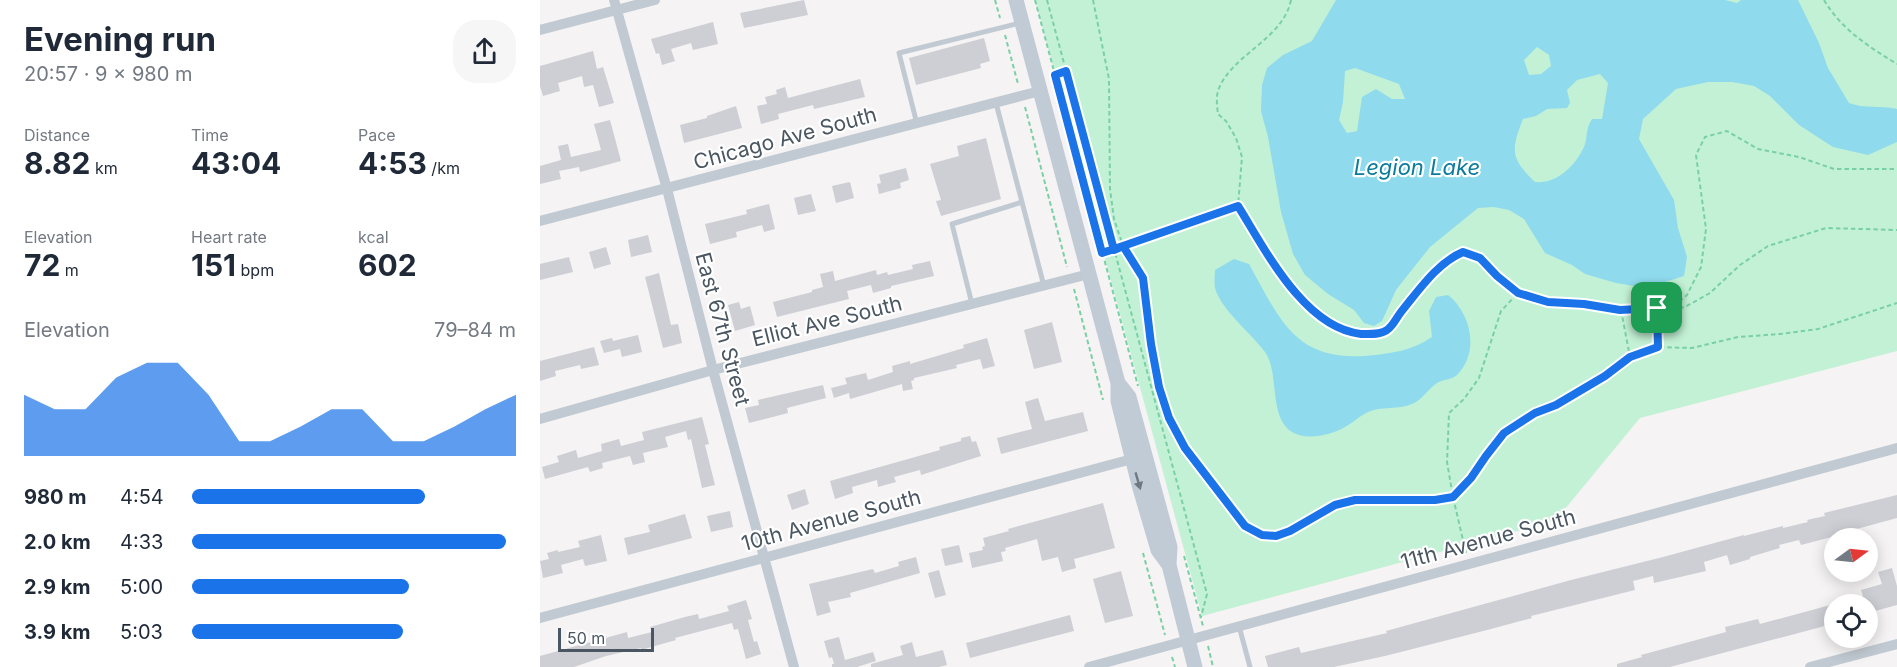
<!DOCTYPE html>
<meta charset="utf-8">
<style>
:root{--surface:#fff;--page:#f6f6f7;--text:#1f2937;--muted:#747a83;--accent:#1a73e8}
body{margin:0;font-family:Inter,sans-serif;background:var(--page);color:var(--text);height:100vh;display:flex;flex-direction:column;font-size:22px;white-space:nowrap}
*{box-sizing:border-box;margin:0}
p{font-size:20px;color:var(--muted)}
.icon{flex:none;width:33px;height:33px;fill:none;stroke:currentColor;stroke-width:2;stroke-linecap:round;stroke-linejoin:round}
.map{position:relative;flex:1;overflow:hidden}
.sheet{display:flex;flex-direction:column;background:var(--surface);width:540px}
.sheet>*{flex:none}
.needle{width:39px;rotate:75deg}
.tools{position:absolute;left:1284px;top:528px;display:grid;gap:12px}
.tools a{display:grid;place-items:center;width:54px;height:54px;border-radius:50%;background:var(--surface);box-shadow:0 3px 15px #0003;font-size:30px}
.scale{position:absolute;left:18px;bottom:15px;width:96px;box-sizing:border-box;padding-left:6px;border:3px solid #4a5661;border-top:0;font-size:16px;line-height:21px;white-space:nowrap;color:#4a5661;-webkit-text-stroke:4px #fff;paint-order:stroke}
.pin{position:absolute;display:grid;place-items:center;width:51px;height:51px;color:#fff;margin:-26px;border-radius:12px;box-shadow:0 3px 9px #0006}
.round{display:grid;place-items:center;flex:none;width:63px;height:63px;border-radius:24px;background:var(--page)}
.overview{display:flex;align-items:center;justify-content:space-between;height:102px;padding:0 24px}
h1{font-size:33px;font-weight:700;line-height:45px}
.figures{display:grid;grid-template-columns:repeat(3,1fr);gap:9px;height:102px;padding:6px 24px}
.figures div{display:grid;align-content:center}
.figures b{font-size:30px;font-weight:700}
.figures small{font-size:16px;font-weight:400}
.figures p{font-size:16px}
.chart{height:168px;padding:12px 24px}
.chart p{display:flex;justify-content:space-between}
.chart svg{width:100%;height:108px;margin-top:6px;fill:var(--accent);opacity:.7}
ul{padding:0 24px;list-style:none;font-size:20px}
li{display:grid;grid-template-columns:96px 72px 1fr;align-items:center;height:45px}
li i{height:15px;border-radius:8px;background:var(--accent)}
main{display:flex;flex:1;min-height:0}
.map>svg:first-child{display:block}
</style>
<main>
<section class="sheet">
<div class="overview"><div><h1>Evening run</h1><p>20:57 · 9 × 980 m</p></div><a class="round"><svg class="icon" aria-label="share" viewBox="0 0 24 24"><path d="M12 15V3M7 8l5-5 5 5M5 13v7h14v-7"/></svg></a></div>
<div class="figures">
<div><p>Distance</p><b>8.82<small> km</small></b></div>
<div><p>Time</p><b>43:04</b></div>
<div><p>Pace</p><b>4:53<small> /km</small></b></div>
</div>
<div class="figures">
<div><p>Elevation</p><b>72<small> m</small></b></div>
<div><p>Heart rate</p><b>151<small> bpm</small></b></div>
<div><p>kcal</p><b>602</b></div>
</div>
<div class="chart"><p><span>Elevation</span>79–84 m</p>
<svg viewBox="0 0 160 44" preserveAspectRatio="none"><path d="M0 44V19L10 25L20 25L30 12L40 6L50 6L60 19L70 38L80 38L90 32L100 25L110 25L120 38L130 38L140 32L150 25L160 19V44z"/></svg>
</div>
<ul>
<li><b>980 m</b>4:54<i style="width:72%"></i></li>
<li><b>2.0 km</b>4:33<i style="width:97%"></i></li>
<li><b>2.9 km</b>5:00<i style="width:67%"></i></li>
<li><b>3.9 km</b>5:03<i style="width:65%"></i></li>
</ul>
</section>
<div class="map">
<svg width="1357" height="667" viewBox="0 0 1357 667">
<rect width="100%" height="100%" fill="#f5f3f3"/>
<!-- green -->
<path fill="#c3f1d5" d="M495,0h862v351l-257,67 -85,103 -353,95z"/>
<!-- water -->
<path fill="#90daee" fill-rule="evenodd" d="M796,0h389l12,3 4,-3h57l21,43 9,25 21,35c16,6 31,2 48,6v33l-29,13 -35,-8 -34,-22 -29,-29 -16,-10 -22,-4h-24l-32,7 -33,30 -4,20 35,61 4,28 9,29 -3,19 -38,12 -30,-5 -31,-9 -13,-9 -27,-12 -21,-34 -15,-9 -15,-3 -16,1 -48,39 -34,43 -14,31 -8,5 -10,-3 -10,-13 -26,-16 -23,-19 -12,-21 -12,-42 -13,-75 -7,-26 1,-26 5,-17 16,-13 29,-14zM997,47l12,8 2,11 -10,8 -12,1 -5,-15zM815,68l44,16 6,15h-13l-16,-10 -14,8 -5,34 -10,2 -8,-13 4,-18 2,-31zM1060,74l8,9 -6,36h-10c-7,11 -4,18 -8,28 -9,19 -27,37 -49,35 -25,-24 -24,-32 -12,-63l13,-3 11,-7 20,-1 3,-5 -3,-13 10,-10z
M694,259l15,5c33,60 48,100 126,91 23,-3 37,-5 57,-18l-3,-26 7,-14 12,-2c23,18 32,57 9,80 -5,5 -14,4 -20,8 -9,6 -15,17 -25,21 -13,6 -31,2 -44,8 -9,4 -15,11 -23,15 -14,8 -38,14 -53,5 -24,-15 -12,-59 -27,-80 -13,-18 -44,-42 -50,-64 -1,-5 0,-13 0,-18z"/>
<!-- building -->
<path fill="#cdcfd5" d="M264,0l4,15 -64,13 -4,-15z
M173,22l5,22 -25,6 -2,-7 -20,6 4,12 -13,4 -3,-12 -3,1 -5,-15z
M444,38l6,23 -10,3 1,4 -65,17 -7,-27z
M53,51l4,18 6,-2 11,36 -15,4 -6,-22 -9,2 -2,-11 -24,7 2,8 -17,5 -3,-10v-20z
M320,79l5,18 -51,12 -1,-4 -35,9 1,5 -18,5 -4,-18 10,-2 -2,-7 12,-3 -1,-4 9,-3 3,11z
M196,106l6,22 -58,15 -4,-18 27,-7v-2z
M70,120l11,41 -41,11 -1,-5 -20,4 2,8 -21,5v-18l21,-6 -3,-14 10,-2 3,13 30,-7 -7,-26z
M446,138l15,61 -60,17 -5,-15 5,-1 -11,-36 29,-8 -2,-10z
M366,168l3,12 -9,3 1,5 -22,6 -2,-10 4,-1 -2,-8z
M310,182l4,16 -18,5 -4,-17z
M271,194l5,17 -18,4 -4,-17z
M229,204l6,25 -11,3 -2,-7 -26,7 1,5 -27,7 -5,-20 42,-10 -1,-4z
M108,235l4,17 -21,5 -3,-17z
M66,247l5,17 -17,5 -5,-17z
M29,257l4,15 -33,8v-16z
M390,261l4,15 -43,10v2l-18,5 -2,-8 -24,6 2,8 -72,18 -4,-15 39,-10v-2l11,-3 -3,-13 13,-3 2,10 41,-11 1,5 10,-3 1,3 25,-6 -1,-4z
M119,273l12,52 7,-1 4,19 -19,5 -18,-71z
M199,302l2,7 9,-3 5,19 -20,6 -7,-26z
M512,322l10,40 -28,7 -10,-39z
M98,335l4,17 -20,5 -2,-8 -16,4 -4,-12 12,-3 1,3z
M447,338l8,28 -12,3 -3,-10 -24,6 1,3 -43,10v2l-3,1 2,8 -10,2 -1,-7 -52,15 -1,-6 -15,5 -3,-10 16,-4 -2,-6 21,-5 2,7 25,-8 -1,-6 18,-5v3l54,-16 -1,-3z
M54,347l5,18 -18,4 -1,-4 -25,6 1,5 -16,5v-20z
M283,385l3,13 -39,10 1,5 -39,10 -4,-15 14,-3 -1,-5z
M498,398l7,23 38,-9 5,19 -87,23 -4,-16 35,-9 -7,-27z
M162,417l7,27 -4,1 10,40 -13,3 -11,-49 -3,1 -2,-9 -21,6 3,10 -25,6 2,9 -12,3 -3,-9 -28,7 1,5 -13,4 -2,-5 -43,12 -3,-12 17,-5 -2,-6 19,-6 2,8 24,-7 -1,-7 18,-5 2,7 23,-6 -2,-8z
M430,436l2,6 4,-1 5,15 -60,19 -1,-5 -26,7 2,5 -18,5 -1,-7 -25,7 1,6 -18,6 -5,-18 110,-31 -1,-3 22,-6v-3z
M265,489l4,15 -17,6 -5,-15z
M1357,495v23l-44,12 1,6 -10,2 -1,-4 -42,11 -2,-5 -20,5 1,3 -30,9v2l-20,6 -3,-10 -23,7 2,9 -52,12 -1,-7 -20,5 2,9 -104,26 1,2 -41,11 -106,27 -51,11h-66l-3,-11 34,-9 2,6 86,-20 -1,-2 185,-51 92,-23 81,-22v1l39,-10v2l25,-6 -1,-2 18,-4 -1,-3z
M563,503l12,45 -41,11 2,9 -14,4 -4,-15 -16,4 -5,-22 -32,9 1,3 -5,1 2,9 -31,7 -3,-15 14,-3 -1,-3 3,-1 -2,-8 26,-7 -1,-2z
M190,511l3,16 -22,5 -4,-16z
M145,514l7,24 -64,17 -4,-17 26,-6 -2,-7z
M61,535l6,26 -22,5 -2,-7 -22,6 2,8 -20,5 -3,-17 9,-2 -2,-6 11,-3v2l22,-5 -2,-6z
M419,545l4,17 -18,4 -4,-17z
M376,557l4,16 -70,20 1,4 -23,5 3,10 -14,4 -8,-32 64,-15 2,4 24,-7 -1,-4z
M1352,568l5,18v19l-29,8v-9h-25l-1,-2 21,-6 -2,-6 21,-6 -4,-12z
M399,570l7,25 -11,3 -7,-25z
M581,571l12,45 -28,7 -12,-44z
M206,600l6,19 -4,1 6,22 3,-1 4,13 -15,5 -8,-30 -4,1 -2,-7 -57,15 1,2 -35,10v-2l-35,8 -32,11h-34v-11l87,-24 1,6 24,-6 -2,-5 35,-10 13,-3 1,5 30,-8 -2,-5z
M1294,604v19l-13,4 -151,40h-53v-3l25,-7 -1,-2 85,-23 -1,-5 33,-8 2,5z
M530,615l4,16 -104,27 -4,-15z
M299,637l6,23 28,-8 3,9 -19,6h-25v-3h2l-2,-7 -3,1 -5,-17z
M372,642l4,15 27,-7 4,15 -8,2h-68v-3l32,-9 -3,-9z"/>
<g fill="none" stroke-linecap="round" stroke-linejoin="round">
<!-- path -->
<path stroke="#7ad0a6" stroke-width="2" stroke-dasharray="4.5 3" stroke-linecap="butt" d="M455,0l5,18
M495,0l103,386
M507,0l160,594 -6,23
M553,0l16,79 1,110 4,30 9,27 20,32 8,66 8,43 10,31 16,30 60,78 17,9 14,1 14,-5 45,-26 20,-5h80l18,-3 18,-19 15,-22 18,-23 31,-20 21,-8 49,-29 25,-19 28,-10 34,1 46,-11 42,-3 38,-5 79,-26
M751,0c-8,40 -61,55 -73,91 -2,6 -1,16 0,23l8,7 10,17 6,19 -4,49 45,73 15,17 28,25 20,11 27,3 14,-5 34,-44 31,-29 11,-5 17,6 17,18 21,17
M1284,0c17,29 45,47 73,64
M465,35l13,49
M511,76l15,-5
M485,107l42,160
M562,253l136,-47
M534,289l29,111
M1117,308l1,39
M1081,310l9,47
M1132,310l13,-3 25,-14 30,-28 28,-19 58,-18 71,2
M603,553l22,82
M926,553l-13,-56 -6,-35 2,-49 15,-14 15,-21 22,-67 17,-18 30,9 37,2 36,6 36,-2 12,2 18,-15 14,-28 5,-38 -10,-74 9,-18 22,-6 31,18 41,8 35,12h63
M644,556l19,70
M668,646l5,21
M632,657l3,10"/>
<!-- service -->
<path stroke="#c1cad2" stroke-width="5" d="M456,103l48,183
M377,124l-18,-71 121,-30
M432,304l-20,-80 70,-22
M699,626l11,41"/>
<!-- minor -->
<path stroke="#c1cad2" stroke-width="10" d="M74,0l53,189 46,181 81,297
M0,30l115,-30
M0,221l500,-130
M0,419l173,-49 376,-96
M0,618l592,-159
M549,667l808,-219
M1270,667l87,-23"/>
<!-- secondary -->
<path stroke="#c1cbd6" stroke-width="15" d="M476,0l102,383v18l21,84 19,65 11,15
M578,383l11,14 23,84 18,66 -1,18 26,102"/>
</g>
<!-- one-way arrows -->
<defs><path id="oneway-solid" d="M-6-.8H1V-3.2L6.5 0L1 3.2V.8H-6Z" transform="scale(1.5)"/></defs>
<use fill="#6e7984" href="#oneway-solid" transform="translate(598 481) rotate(74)"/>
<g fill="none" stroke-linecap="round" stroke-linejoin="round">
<defs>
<path id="route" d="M1117,308l-37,2 -36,-6 -36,-2 -30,-9 -21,-17 -17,-18 -17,-6c-26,11 -44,38 -62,60 -4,5 -8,14 -14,18 -7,5 -18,4 -26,4 -57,-6 -96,-85 -123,-128l-115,40 -21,7 -47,-178 11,-4 48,179 9,-4 20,32 8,66 8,43 10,31 16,30 60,78 17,9 14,1 14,-5 45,-26 20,-5h80l18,-3 18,-19 15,-22 18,-23 31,-20 21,-8 49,-29 25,-19 28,-10 -1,-39"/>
</defs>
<!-- route casing -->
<use href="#route" stroke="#fff" stroke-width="12"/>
<!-- route -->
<use href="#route" stroke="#1a73e8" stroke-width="8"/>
</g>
<g text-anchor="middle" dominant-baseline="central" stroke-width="4.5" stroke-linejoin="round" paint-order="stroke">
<!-- street labels -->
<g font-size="21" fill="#4a5661" stroke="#fff">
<text transform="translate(245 138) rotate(-15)">Chicago Ave South</text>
<text transform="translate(287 321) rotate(-14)">Elliot Ave South</text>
<text transform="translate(183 329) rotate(75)">East 67th Street</text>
<text transform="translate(291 520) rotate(-15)">10th Avenue South</text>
<text transform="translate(948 539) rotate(-15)">11th Avenue South</text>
</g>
<!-- water labels -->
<g font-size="22" font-style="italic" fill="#0c7c9b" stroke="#fff">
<text x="877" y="167">Legion Lake</text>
</g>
</g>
</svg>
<div class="tools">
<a><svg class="needle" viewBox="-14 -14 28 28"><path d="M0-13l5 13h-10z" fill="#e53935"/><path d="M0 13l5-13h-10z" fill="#747a83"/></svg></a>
<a><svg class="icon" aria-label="locate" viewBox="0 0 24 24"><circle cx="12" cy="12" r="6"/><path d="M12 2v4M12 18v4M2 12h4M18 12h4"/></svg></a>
</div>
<div class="scale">50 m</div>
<div class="pin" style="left:1117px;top:308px;background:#1e9e55"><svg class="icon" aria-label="arrive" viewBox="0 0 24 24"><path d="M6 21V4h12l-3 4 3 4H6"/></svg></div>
</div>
</main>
